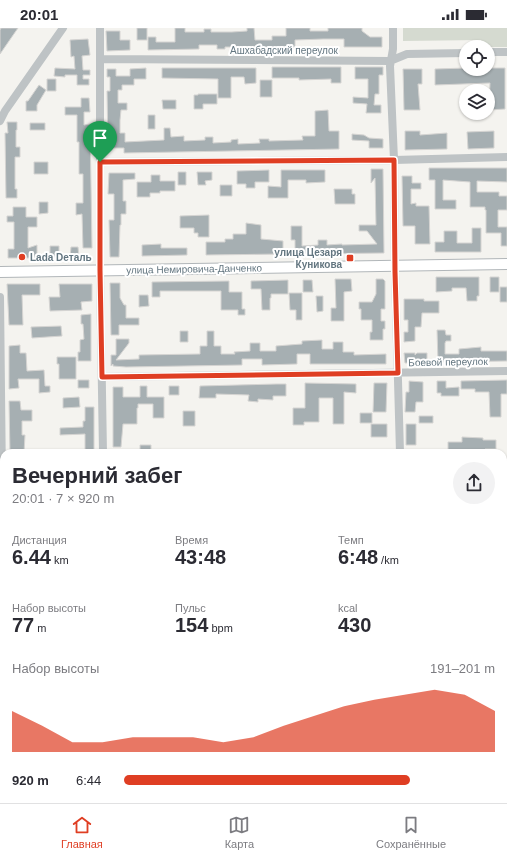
<!DOCTYPE html>
<html lang="ru">
<meta charset="utf-8">
<style>
:root{--surface:#fff;--page:#f2f2f3;--text:#2b2b33;--muted:#7c7c81;--line:#e1e1e2;--accent:#df3e23}
body{margin:0;font-family:Arial,sans-serif;background:var(--page);color:var(--text);height:100vh;display:flex;flex-direction:column;font-size:15px;white-space:nowrap}
*{box-sizing:border-box;margin:0}
p{font-size:13px;color:var(--muted)}
.icon{flex:none;width:22px;height:22px;fill:none;stroke:currentColor;stroke-width:2;stroke-linecap:round;stroke-linejoin:round}
.map{position:relative;flex:1;overflow:hidden}
.drawer{position:absolute;left:0px;top:421px;width:507px;height:354px;display:flex;flex-direction:column;background:var(--surface);border-radius:12px 12px 0 0;box-shadow:0 1px 3px #0004}
.drawer>*{flex:none}
.buttons{position:absolute;left:459px;top:12px;display:grid;gap:8px}
.buttons a{display:grid;place-items:center;width:36px;height:36px;border-radius:50%;background:var(--surface);box-shadow:0 1px 3px #0004;font-size:20px}
.pin{position:absolute;display:grid;place-items:center;width:34px;height:34px;color:#fff;margin:-41px -17px;border-radius:50% 50% 50% 0;rotate:-45deg;box-shadow:0 0 4px #0007}
.pin .icon{rotate:45deg}
.round{display:grid;place-items:center;flex:none;width:42px;height:42px;border-radius:21px;background:var(--page)}
.summary{display:flex;align-items:center;justify-content:space-between;height:68px;padding:0 12px}
h1{font-size:22px;font-weight:700;line-height:30px}
.stats{display:grid;grid-template-columns:repeat(3,1fr);gap:6px;height:68px;padding:4px 12px}
.stats div{display:grid;align-content:center}
.stats b{font-size:20px;font-weight:700}
.stats small{font-size:11px;font-weight:400}
.stats p{font-size:11px}
.chart{height:112px;padding:8px 12px}
.chart p{display:flex;justify-content:space-between}
.chart svg{width:100%;height:72px;margin-top:4px;fill:var(--accent);opacity:.7}
ul{padding:0 12px;list-style:none;font-size:13px}
li{display:grid;grid-template-columns:64px 48px 1fr;align-items:center;height:30px}
li i{height:10px;border-radius:5px;background:var(--accent)}
.status{display:flex;justify-content:space-between;align-items:center;height:28px;padding:0 20px;background:var(--surface);direction:ltr}
.status svg{height:11px;fill:currentColor}
.tab-bar{display:flex;justify-content:space-around;align-items:center;height:56px;border-top:1px solid var(--line);background:var(--surface);font-size:11px;color:var(--muted)}
.tab-bar a{display:grid;justify-items:center;gap:2px}
.tab-bar .selected{color:var(--accent)}
.map>svg:first-child{display:block}
</style>
<div class="status"><b>20:01</b><svg viewBox="0 0 49 12"><path d="M0 12V9h3v3zM5 12V6h3v6zM10 12V3h3v9zM15 12V0h3v12zM26 1h20v11H26zM47 4h2v5h-2z"/></svg></div>
<div class="map">
<svg width="507" height="775" viewBox="0 0 507 775">
<rect width="100%" height="100%" fill="#f4f3ef"/>
<!-- green -->
<path fill="#d5dad0" d="M403,0h104v19h-25l-1,-7 -78,1z"/>
<!-- building -->
<path fill="#a6afb2" stroke="#d5d4d2" d="M1,0h17l-18,26v-24z
M137,0h10v12h-10z
M175,0h10v4h19v-3h7v3h21l15,-1v-3h7l1,12h17v-4h14v-8h24v3h18v-3h34v3l8,6h12v10h-38v-8h-21l-28,1v8l-48,1v-2h-22v2h-8v-4h-18v4l-51,1v-13h8v5h19z
M106,3h14v9h10v10l-23,1z
M88,11l2,16 -8,1 1,14h7v5h-7v4h6v6h-12v-10h-12v2l-11,-1 1,-8 20,1 -1,-13 -3,1 -1,-17z
M272,39h69v16h-10v-4l-32,1v-2h-27z
M355,39h28v8h-4v19h-4l-1,11h7v8h-15l1,-9 -14,-1v-6l15,1v-19h-13z
M146,40v11h-12v6h-12v5h-4v13h9v7h-6l-1,10v13h5v9l39,-2v-12h6l1,9 13,-1v5l21,-1v-3h8v6l18,-1v-2l7,-1v5l22,-1 -1,-4h10v2l34,-1 -1,-4h13v-25l13,-1 1,21h10v18l-215,4v-5h-16l-1,-57h3v-14h-3v-8h9v7h14v-7z
M162,40h94v15l-11,1 -1,-7h-13v21h-13v-19l-56,-1z
M466,40h39v41l-16,1 1,-27 -55,2v-16z
M403,41h19v15h-4l2,26h-16z
M47,51h9v12h-9z
M260,52h12v17h-12z
M39,57l7,5 -9,15v6h-11v-10h2z
M198,66h19v10h-14v5h-9v-14h4z
M81,70h8l1,14h-6v13l6,-1 2,124h-9l-1,-34 -6,1v-12h7v-29h-4v-32h-2v-27h-12v-8h16z
M162,72h14v9h-13z
M148,87h7v14h-7z
M7,94h10v8h-1v17h4v10h-5v32h2v9h-11l-1,-65h3z
M30,95h15v7h-15z
M405,103h15v4l27,-2v16l-42,1z
M494,103v17l-26,1 -1,-17z
M352,106l12,1 5,3 14,1v9h-14v-7l-17,-1z
M34,134h14v12h-14z
M429,140h78v14l-30,-1v11h22v4h8v14h-9v17h9v19h-6v-13h-15v-23h-1v-3h-15v-25l-27,-2v20h13v9h-21v-29h-6z
M371,141h12l1,84 -89,1v-14h-4v-14h11v20l16,-1v-5h9v5l15,-1v1l35,-1 -10,-13h-8v-6h17l-1,-47 -4,5z
M269,142v12h-14v6h-9v-4h-9v-13z
M281,142h44v12l-19,1v-3h-18v18h-20v-12l13,1z
M178,144h8v13h-8z
M197,144h15v8l-7,1 1,4h-8z
M109,145h26v6l-12,1v21h3v13h-5v11h-1l-1,32h-9l-1,-37h5v-26h-6z
M151,147h9v6h15v10h-15v2h-10v4h-13v-15h14z
M402,148h10v7h9v6h-10v15l5,-1v3h13l1,38h-15v-18h-12z
M220,157h12v11h-12z
M334,161h18v5h3v10h-20z
M39,174h9v11l-9,1z
M13,179h13v10h11v10h-9v21l9,-3v13h-29v-9h6v-27h-7v-6h6z
M209,187v22h-11v-4h-4v-5h-14v-12z
M246,195l15,2v14l22,2v13l-77,1v-13h19v-3h8v-5h13z
M472,200h9v24h-46v-10h9v-11h13v12h15z
M161,216v4h26v7l-45,1v-11z
M50,218h9v11h-9z
M71,219h7l1,10h-9z
M436,249h43v19h-2v5h-10l-1,-13h-14v3l-16,1z
M490,249h9v15h-9z
M335,251h16l1,12 -8,1v29h-13v-13h5z
M376,251h7l2,2v28h-4v12h4v8h-2v11h-13v-8h2v-12h-11v-11h-2v-7h13l4,-8z
M288,252v14h-17v4h-1v12h-8l-1,-21h-10v-8z
M303,252h9l1,12h-10z
M229,253v11h13v17h3v6h-7v-5h-17v-19h-61v6h-8v-15z
M110,255h10v15l4,7h2v13h13v7h-20v10h-8z
M7,256h33v11h-18l1,30h-14z
M59,256h33v17l-11,1 1,8 -32,1 -1,-14h11z
M500,259h7v15h-7z
M289,265h13v27h-6v-10h-6z
M139,267h9l1,11 -10,1z
M316,268h7v15l-6,1z
M404,271h20v2h15v12h-17l-1,14h-6v14l-11,1v-10h4v-12h-4z
M91,286v47h-13v-9h2v-12l4,-1 -1,-15h-2v-9z
M61,298l1,10 -30,2 -1,-11z
M437,302h8l1,5h5v6h-5l-1,2v11h14v-5l22,-2v4h26v10l-69,1z
M180,303h8v11h-8z
M207,303h7v15h7v8h14l-1,-2 16,-1v-8h10v8h16v-5l26,-2v-3l20,-1v9h11v-7h10v10h11v3l32,-1v10h-76v-10h-13v10l-35,1v-6h-20v6l-116,2 -13,-1v-2l-2,2v-11h5v-16h13v4l-13,17 23,-1v-4l61,-1v-8h7z
M20,317v8h6l1,18 17,-1 1,16h5v6l-11,1v-14h-21l1,9 -10,1v-43z
M404,325h11v2l2,-2h10v10h-22z
M57,329h19v22h-17v-15h-2z
M78,352h11v8h-11z
M507,352v14h-6v23h-11l-1,-25h-14v-3h-14v-8z
M409,353l14,1v20h-7l-1,10h-10l1,-20h3z
M437,353h9v7l13,-1v9h-18v-3h-4z
M305,355l51,1v9l-12,-1v32h-11v-26h-14v24h-15v3h-11v-17h12z
M374,355h13l-1,29h-13z
M277,356h9v12h-13v4l-15,-1v3l-10,-1 1,-6 -33,-1v4h-17l1,-12z
M140,358h7v11h17v21h-11v-14h-15v4h-1v16h-14l-2,23h-8v-60h10v10h17z
M169,358h10v9h-10z
M79,369l1,10 -17,1v-10z
M9,373h11l1,9h11v11h-10v14h3l-1,18h-14z
M85,379h9v46h-9v-19l-25,1v-7l23,-1v-6h2z
M183,383h12v15h-12z
M360,385h12v10h-12z
M419,388h14v7h-14z
M371,396h16v13h-16z
M406,396h10v21h-10z
M462,409l21,1v2h13v9h-11v4h-37v-11h14z
M140,417h11v8h-11z"/>
<g fill="none" stroke-linecap="round" stroke-linejoin="round">
<defs>
<path id="major" d="M0,244l507,-8
M0,487l4,2
M489,771l7,4"/>
</defs>
<!-- major casing -->
<use href="#major" stroke="#b1b6b9" stroke-width="12"/>
<!-- minor -->
<path stroke="#bec3c5" stroke-width="8" d="M100,0v242l3,183
M393,0v21l-3,17 4,94 1,112 5,181
M488,24h19
M101,31l289,2 17,-7 59,-1
M0,93l5,-10 58,-83
M101,134l293,-2 113,-3
M0,269l2,186 -2,13
M102,349l405,-6
M503,446h4
M503,547h4
M0,625l4,2
M503,652h4
M0,749l4,-7
M503,757h4
M37,771l7,4
M253,771l7,4
M96,775l3,-4
M431,775l2,-4"/>
<!-- major -->
<use href="#major" stroke="#fff" stroke-width="10"/>
</g>
<g fill="none" stroke-linecap="round" stroke-linejoin="round">
<defs>
<path id="route" d="M394,132l1,112 3,101 -296,4 -2,-107v-108z"/>
</defs>
<!-- route casing -->
<use href="#route" stroke="#fff" stroke-width="8"/>
<!-- route -->
<use href="#route" stroke="#df3e23" stroke-width="5"/>
</g>
<!-- markers -->
<g fill="#df3e23" stroke="#fff" stroke-width="1.5">
<circle cx="22" cy="229" r="4"/>
<rect x="346" y="226" width="8" height="8" rx="2"/>
</g>
<g text-anchor="middle" dominant-baseline="central" stroke-width="4" stroke-linejoin="round" paint-order="stroke">
<!-- street labels -->
<g font-size="10" fill="#637680" stroke="#fff">
<text x="284" y="22">Ашхабадский переулок</text>
<text transform="translate(194 241) rotate(-1)">улица Немировича-Данченко</text>
<text transform="translate(448 334) rotate(-1)">Боевой переулок</text>
</g>
<!-- poi labels -->
<g font-size="10" font-weight="bold" fill="#637680" stroke="#fff" text-anchor="end">
<text x="342" y="224">улица Цезаря<tspan x="342" dy="12">Куникова</tspan></text>
<text x="30" y="229" text-anchor="start">Lada Dеталь</text>
</g>
</g>
</svg>
<div class="buttons">
<a><svg class="icon" aria-label="locate" viewBox="0 0 24 24"><circle cx="12" cy="12" r="6"/><path d="M12 2v4M12 18v4M2 12h4M18 12h4"/></svg></a>
<a><svg class="icon" aria-label="layers" viewBox="0 0 24 24"><path d="M12 4l9 5-9 5-9-5zM3 14l9 5 9-5"/></svg></a>
</div>
<div class="pin" style="left:100px;top:134px;background:#1e9e55"><svg class="icon" aria-label="arrive" viewBox="0 0 24 24"><path d="M6 21V4h12l-3 4 3 4H6"/></svg></div>
<section class="drawer">
<div class="summary"><div><h1>Вечерний забег</h1><p>20:01 · 7 × 920 m</p></div><a class="round"><svg class="icon" aria-label="share" viewBox="0 0 24 24"><path d="M12 15V3M7 8l5-5 5 5M5 13v7h14v-7"/></svg></a></div>
<div class="stats">
<div><p>Дистанция</p><b>6.44<small> km</small></b></div>
<div><p>Время</p><b>43:48</b></div>
<div><p>Темп</p><b>6:48<small> /km</small></b></div>
</div>
<div class="stats">
<div><p>Набор высоты</p><b>77<small> m</small></b></div>
<div><p>Пульс</p><b>154<small> bpm</small></b></div>
<div><p>kcal</p><b>430</b></div>
</div>
<div class="chart"><p><span>Набор высоты</span>191–201 m</p>
<svg viewBox="0 0 160 44" preserveAspectRatio="none"><path d="M0 44V19L10 28L20 38L30 38L40 35L50 35L60 35L70 38L80 35L90 28L100 22L110 16L120 12L130 9L140 6L150 9L160 19V44z"/></svg>
</div>
<ul>
<li><b>920 m</b>6:44<i style="width:77%"></i></li>
</ul>
</section>
</div>
<nav class="tab-bar">
<a class="selected"><svg class="icon" aria-label="home" viewBox="0 0 24 24"><path d="M3 11l9-7 9 7M6 9v11h12V9"/></svg>Главная</a>
<a><svg class="icon" aria-label="map" viewBox="0 0 24 24"><path d="M3 6l6-2 6 2 6-2v14l-6 2-6-2-6 2zM9 4v14M15 6v14"/></svg>Карта</a>
<a><svg class="icon" aria-label="saved" viewBox="0 0 24 24"><path d="M7 4h10v16l-5-4-5 4z"/></svg>Сохранённые</a>
</nav>
